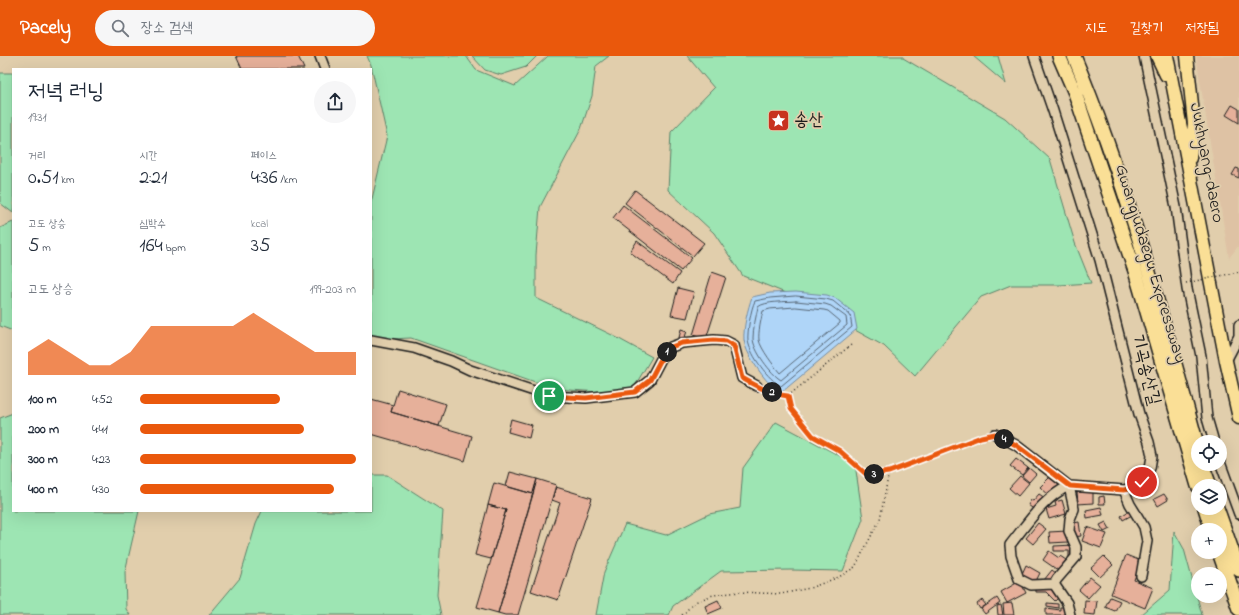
<!DOCTYPE html>
<html lang="ko">
<meta charset="utf-8">
<style>
:root{--surface:#fff;--page:#f6f6f7;--text:#1f2937;--muted:#747a83;--accent:#ea580c}
body{margin:0;font-family:"Indie Flower","Poor Story",sans-serif;background:var(--page);color:var(--text);height:100vh;display:flex;flex-direction:column;font-size:15px;white-space:nowrap}
*{box-sizing:border-box;margin:0}
p{font-size:13px;color:var(--muted)}
.icon{flex:none;width:22px;height:22px;fill:none;stroke:currentColor;stroke-width:2;stroke-linecap:round;stroke-linejoin:round}
.map{position:relative;flex:1;overflow:hidden}
.details{position:absolute;left:12px;top:12px;width:360px;height:444px;display:flex;flex-direction:column;background:var(--surface);border-radius:0px;box-shadow:0 4px 16px #0002}
.details>*{flex:none}
.controls{position:absolute;left:1191px;top:379px;display:grid;gap:8px}
.controls a{display:grid;place-items:center;width:36px;height:36px;border-radius:50%;background:var(--surface);box-shadow:0 4px 16px #0002;font-size:20px}
.pin{position:absolute;display:grid;place-items:center;width:34px;height:34px;color:#fff;margin:-17px;border:2px solid #fff;border-radius:50%;box-shadow:0 1px 4px #0007}
.km{position:absolute;width:20px;height:20px;margin:-10px;border-radius:50%;background:#222;color:#fff;font-size:11px;line-height:20px;text-align:center}
.round{display:grid;place-items:center;flex:none;width:42px;height:42px;border-radius:21px;background:var(--page)}
.overview{display:flex;align-items:center;justify-content:space-between;height:68px;padding:0 16px}
h1{font-size:22px;font-weight:600;line-height:30px}
.stats{display:grid;grid-template-columns:repeat(3,1fr);gap:6px;height:68px;padding:4px 16px}
.stats div{display:grid;align-content:center}
.stats b{font-size:20px;font-weight:600}
.stats small{font-size:11px;font-weight:400}
.stats p{font-size:11px}
.chart{height:112px;padding:8px 16px}
.chart p{display:flex;justify-content:space-between}
.chart svg{width:100%;height:72px;margin-top:4px;fill:var(--accent);opacity:.7}
ul{padding:0 16px;list-style:none;font-size:13px}
li{display:grid;grid-template-columns:64px 48px 1fr;align-items:center;height:30px}
li i{height:10px;border-radius:5px;background:var(--accent)}
header{display:flex;align-items:center;gap:24px;box-sizing:border-box;height:56px;padding:0 20px;background:var(--accent);color:#fff}
header strong{font-size:19px}
nav{display:flex;gap:22px;margin-inline-start:auto;font-size:14px}
.search{width:280px;height:36px;background:var(--page);display:flex;align-items:center;gap:10px;box-sizing:border-box;padding:0 14px;border-radius:22px;color:var(--muted);font-size:15px}
.map>svg:first-child{display:block}
</style>
<header>
<strong>Pacely</strong>
<div class="search"><svg class="icon" aria-label="search" viewBox="0 0 24 24"><circle cx="10" cy="10" r="6"/><path d="M15 15l6 6"/></svg>장소 검색</div>
<nav><a>지도</a><a>길찾기</a><a>저장됨</a></nav>
</header>
<div class="map">
<svg width="1239" height="559" viewBox="0 0 1239 559">
<rect width="100%" height="100%" fill="#e1ceac"/>
<filter id="ink" filterUnits="userSpaceOnUse"><feTurbulence type="fractalNoise" baseFrequency=".025" numOctaves="2"/><feDisplacementMap in="SourceGraphic" scale="8" xChannelSelector="R" yChannelSelector="G"/><feConvolveMatrix kernelMatrix="1 2 1 2 8 2 1 2 1" color-interpolation-filters="sRGB"/></filter>
<g filter="url(#ink)">
<!-- built -->
<path fill="#dec2a4" d="M1196,0h43v189l-10,13z"/>
<!-- green -->
<path fill="#9de5b3" stroke="#5c8068" d="M367,0h99l10,14 39,16 33,-30h61l-13,10 -4,30 -11,33 -41,78 -4,48v43l76,37 40,22 -22,37 -75,-5 -144,-51 -40,2v-137l16,-67 -16,-71z
M472,0h65l-11,11 -25,8 -16,-5z
M687,0h216v2l102,60 45,41 25,84 16,40 -32,2h-48l-30,12 -66,79 -31,-30 -91,-50 -50,-20 -29,-43 -46,-43 3,-58 43,-44z
M973,0h25l8,28z
M0,17h13v140l-13,-10z
M13,166v109l-13,-5v-98z
M13,357v98h126l-14,61 1,37 4,6h-130v-197z
M776,366l79,42 8,55 -20,52 -52,-1 -70,1 -48,35 -4,9h-73l8,-43 21,-48 41,11 43,-21 31,-6 3,-40z
M371,419h16l56,36 -6,84 4,20h-232l31,-37 16,-54 6,-13h109z
M1174,475l10,18 18,66h-61l29,-25z"/>
<!-- water -->
<path fill="#afd5f8" stroke="#748ba0" d="M796,236l31,3 8,3 19,15 3,16 -75,63c-4,-3 -10,-5 -13,-9 -8,-8 -24,-31 -25,-43 -1,-12 4,-32 8,-43l18,-4z"/>
<g fill="none" stroke-linecap="round" stroke-linejoin="round">
<!-- shore -->
<path stroke="#576674" stroke-width="1" d="M796,240l30,3 7,2 17,14 2,12 -71,59c-13,-7 -30,-30 -33,-45 -1,-9 3,-33 7,-40l15,-3z
M796,245l29,3 6,2 15,11 1,8 -66,55c-10,-6 -28,-30 -28,-42 0,-10 3,-21 5,-31 7,-6 28,-5 38,-6z
M796,251l28,3 4,1 12,10v2l-60,50c-6,-7 -19,-24 -21,-33 -1,-8 2,-20 4,-29l7,-2z"/>
</g>
<!-- building -->
<path fill="#e6b09a" stroke="#1c1c1c" d="M236,0h62l6,13h-62z
M1232,49l7,4v14l-13,-8z
M1236,112l3,1v9l-7,-3z
M635,134l69,53 -11,13 -68,-53z
M623,149l69,53 -11,13 -68,-53z
M637,185l43,32 -7,11 -43,-32z
M712,216l14,5 -20,62 -13,-4z
M678,232l16,4 -7,26 -16,-3z
M681,273l6,2 -3,9 -5,-2z
M398,333l48,15 -7,22 -48,-14z
M371,343l22,6 -2,7 81,24 -7,25 -94,-27z
M511,363l21,6 -3,13 -21,-6z
M1016,403l12,9 -6,7 -12,-9z
M1029,412l7,6 -7,8 -7,-6z
M510,416l27,7 -4,15 -27,-8z
M1020,420l9,7 -11,13 -9,-8z
M1051,420l11,9 -12,11 -10,-9z
M537,423l19,6 -38,130h-13l-7,-2z
M494,427l39,11 -35,119 -21,-6 29,-97 -18,-5z
M556,431l36,11 -34,102 -27,-9 29,-88 -8,-3z
M1077,436h16v11l-15,1z
M1039,438l6,4 -9,13 -8,-6 3,-5 2,1z
M1164,438l4,6 -10,6 -4,-7z
M1104,440l1,8h-6v-7z
M1062,444l4,14 -17,5 -3,-10 10,-3 -1,-4z
M488,449l18,5 -15,49 -16,-4z
M1101,451l2,8 -16,3 -1,-8z
M1129,455l3,4 -9,5 -2,-4z
M1079,466l2,14 -7,1 -1,-14z
M1106,466l4,7 -6,3 -4,-7z
M1038,467l8,6 -13,15 -7,-6z
M1087,471l20,7 -6,14 -19,-7z
M1067,475l1,11 -18,1 -1,-11z
M1074,489v12h-5v-6h-15v-5z
M1049,495l10,7 1,-2 6,4 -7,11 -16,-11z
M1126,499l15,6 -7,19 19,8 -8,20 -34,-14z
M1104,500l9,9 -13,12 -9,-9z
M1026,509l14,8 -5,10 -14,-7z
M1052,514l5,4 -7,10 -6,-4z
M1090,521l10,8 -12,13 -9,-8z
M1020,525l6,12 -19,10 -6,-11z
M1036,530h14l10,10 -5,5 -9,-9h-10z
M1110,541l10,4 -5,10 -10,-4z
M997,542l3,5 -15,11 -4,-5z
M718,544l4,8 -14,6 -3,-8z
M982,544l4,5 -6,4 -3,-5z
M1085,544l12,1 -2,14 -11,-1z
M1012,547l2,12h-10l-1,-11z
M1047,547l11,1v4l-11,-2z
M1001,549l2,10h-5l-1,-9z
M1060,551h6v8h-20v-7l14,2z"/>
<g fill="none" stroke-linecap="round" stroke-linejoin="round">
<defs>
<path id="minor" d="M320,0l5,13
M1034,0l19,55 47,149 39,154 10,28 3,14 -2,12 -8,14 -8,6 -10,2 -55,-4 5,23 -4,10 -1,12 7,16v10l-19,22 -3,5 13,19 3,12
M1144,0l32,151 11,82 14,67 6,62 7,24
M371,284l43,8 37,13 19,9 79,26 37,2 49,-6 15,-12 11,-21 10,-12 11,-4 32,-3 12,1 8,4 8,33 15,8
M1226,305l13,-25v-11
M995,378l21,11 53,41c-25,11 -42,38 -59,59l1,11 8,23 12,6 23,-1
M1220,406l19,52
M1124,434l6,14 14,23 3,14 -6,35"/>
<path id="major" d="M1157,0l9,19
M1167,0l59,305 13,57
M1187,0l7,68 -4,34"/>
<path id="highway" d="M1059,0l16,37 60,178 63,215
M1074,0c53,127 88,260 124,392
M1202,408l8,22
M1205,452l7,22
M1217,452l22,62
M1219,496l20,57"/>
</defs>
<!-- minor casing -->
<use href="#minor" stroke="#1c1c1c" stroke-width="12"/>
<!-- major casing -->
<use href="#major" stroke="#1c1c1c" stroke-width="15"/>
<!-- highway casing -->
<use href="#highway" stroke="#1c1c1c" stroke-width="16"/>
<!-- path -->
<path stroke="#1c1c1c" stroke-width="1.5" stroke-dasharray="1 3" stroke-linecap="butt" d="M764,333l15,6 9,1 3,13 22,27 27,15 27,24 22,-3
M788,340l63,-51
M682,559l13,-13 18,-7 27,-3 41,2 29,-6 29,-11 16,-10 25,-48 9,-47 96,-36"/>
<!-- minor -->
<use href="#minor" stroke="#e1ceac" stroke-width="9"/>
<!-- major -->
<use href="#major" stroke="#fadf96" stroke-width="12"/>
<!-- highway -->
<use href="#highway" stroke="#fadf96" stroke-width="13"/>
<!-- path-bridge -->
<path stroke="#1c1c1c" stroke-width="1.5" stroke-dasharray="1 3" stroke-linecap="butt" d="M1186,227l53,-11"/>
</g>
</g>
<g fill="none" stroke-linecap="round" stroke-linejoin="round" filter="url(#ink)">
<defs>
<path id="route" d="M549,340l37,2 49,-6 15,-12 11,-21 10,-12 11,-4 32,-3 12,1 8,5 8,32c14,8 29,16 46,18l3,13 22,27 27,15 27,24 22,-3 92,-35 14,-3 21,11 54,41 54,4 10,-2 8,-6"/>
</defs>
<!-- route casing -->
<use href="#route" stroke="#fff" stroke-width="8"/>
<!-- route -->
<use href="#route" stroke="#ea580c" stroke-width="5"/>
</g>
<!-- icons -->
<defs>
<symbol id="sight-square" viewBox="-11 -11 22 22"><rect x="-9" y="-9" width="18" height="18" rx="4" fill="#c8321e" stroke="#e1ceac"/><path d="M0-6L1.8-2.2L6-1.7L2.9 1.2L3.7 5.4L0 3.3L-3.7 5.4L-2.9 1.2L-6-1.7L-1.8-2.2Z" fill="#fff"/></symbol>
</defs>
<g fill-rule="evenodd">
<use href="#sight-square" x="766" y="52" width="25" height="25"/>
</g>
<g text-anchor="middle" dominant-baseline="central" stroke-width="3.5" stroke-linejoin="round" paint-order="stroke">
<!-- poi labels -->
<g font-size="18" fill="#1c1c1c" stroke="#e1ceac" text-anchor="start">
<text x="794" y="65">송산</text>
</g>
<!-- street labels -->
<g font-size="18" fill="#1c1c1c" stroke="#e1ceac">
<text transform="translate(1206 107) rotate(79)">Jukhyang-daero</text>
<text transform="translate(1150 208) rotate(73)">Gwangjudaegu Expressway</text>
<text transform="translate(1145 314) rotate(76)">기곡송산길</text>
</g>
</g>
</svg>
<div class="controls">
<a><svg class="icon" aria-label="locate" viewBox="0 0 24 24"><circle cx="12" cy="12" r="6"/><path d="M12 2v4M12 18v4M2 12h4M18 12h4"/></svg></a>
<a><svg class="icon" aria-label="layers" viewBox="0 0 24 24"><path d="M12 4l9 5-9 5-9-5zM3 14l9 5 9-5"/></svg></a>
<a>+</a>
<a>−</a>
</div>
<div class="pin" style="left:549px;top:340px;background:#1e9e55"><svg class="icon" aria-label="arrive" viewBox="0 0 24 24"><path d="M6 21V4h12l-3 4 3 4H6"/></svg></div>
<div class="pin" style="left:1142px;top:426px;background:#d93025"><svg class="icon" aria-label="check" viewBox="0 0 24 24"><path d="M5 12l5 5 9-10"/></svg></div>
<b class="km" style="left:667px;top:296px">1</b>
<b class="km" style="left:772px;top:336px">2</b>
<b class="km" style="left:874px;top:418px">3</b>
<b class="km" style="left:1004px;top:383px">4</b>
<section class="details">
<div class="overview"><div><h1>저녁 러닝</h1><p>19:31</p></div><a class="round"><svg class="icon" aria-label="share" viewBox="0 0 24 24"><path d="M12 15V3M7 8l5-5 5 5M5 13v7h14v-7"/></svg></a></div>
<div class="stats">
<div><p>거리</p><b>0.51<small> km</small></b></div>
<div><p>시간</p><b>2:21</b></div>
<div><p>페이스</p><b>4:36<small> /km</small></b></div>
</div>
<div class="stats">
<div><p>고도 상승</p><b>5<small> m</small></b></div>
<div><p>심박수</p><b>164<small> bpm</small></b></div>
<div><p>kcal</p><b>35</b></div>
</div>
<div class="chart"><p><span>고도 상승</span>199–203 m</p>
<svg viewBox="0 0 160 44" preserveAspectRatio="none"><path d="M0 44V30L10 22L20 30L30 38L40 38L50 30L60 14L70 14L80 14L90 14L100 14L110 6L120 14L130 22L140 30L150 30L160 30V44z"/></svg>
</div>
<ul>
<li><b>100 m</b>4:52<i style="width:65%"></i></li>
<li><b>200 m</b>4:41<i style="width:76%"></i></li>
<li><b>300 m</b>4:23<i style="width:100%"></i></li>
<li><b>400 m</b>4:30<i style="width:90%"></i></li>
</ul>
</section>
</div>
